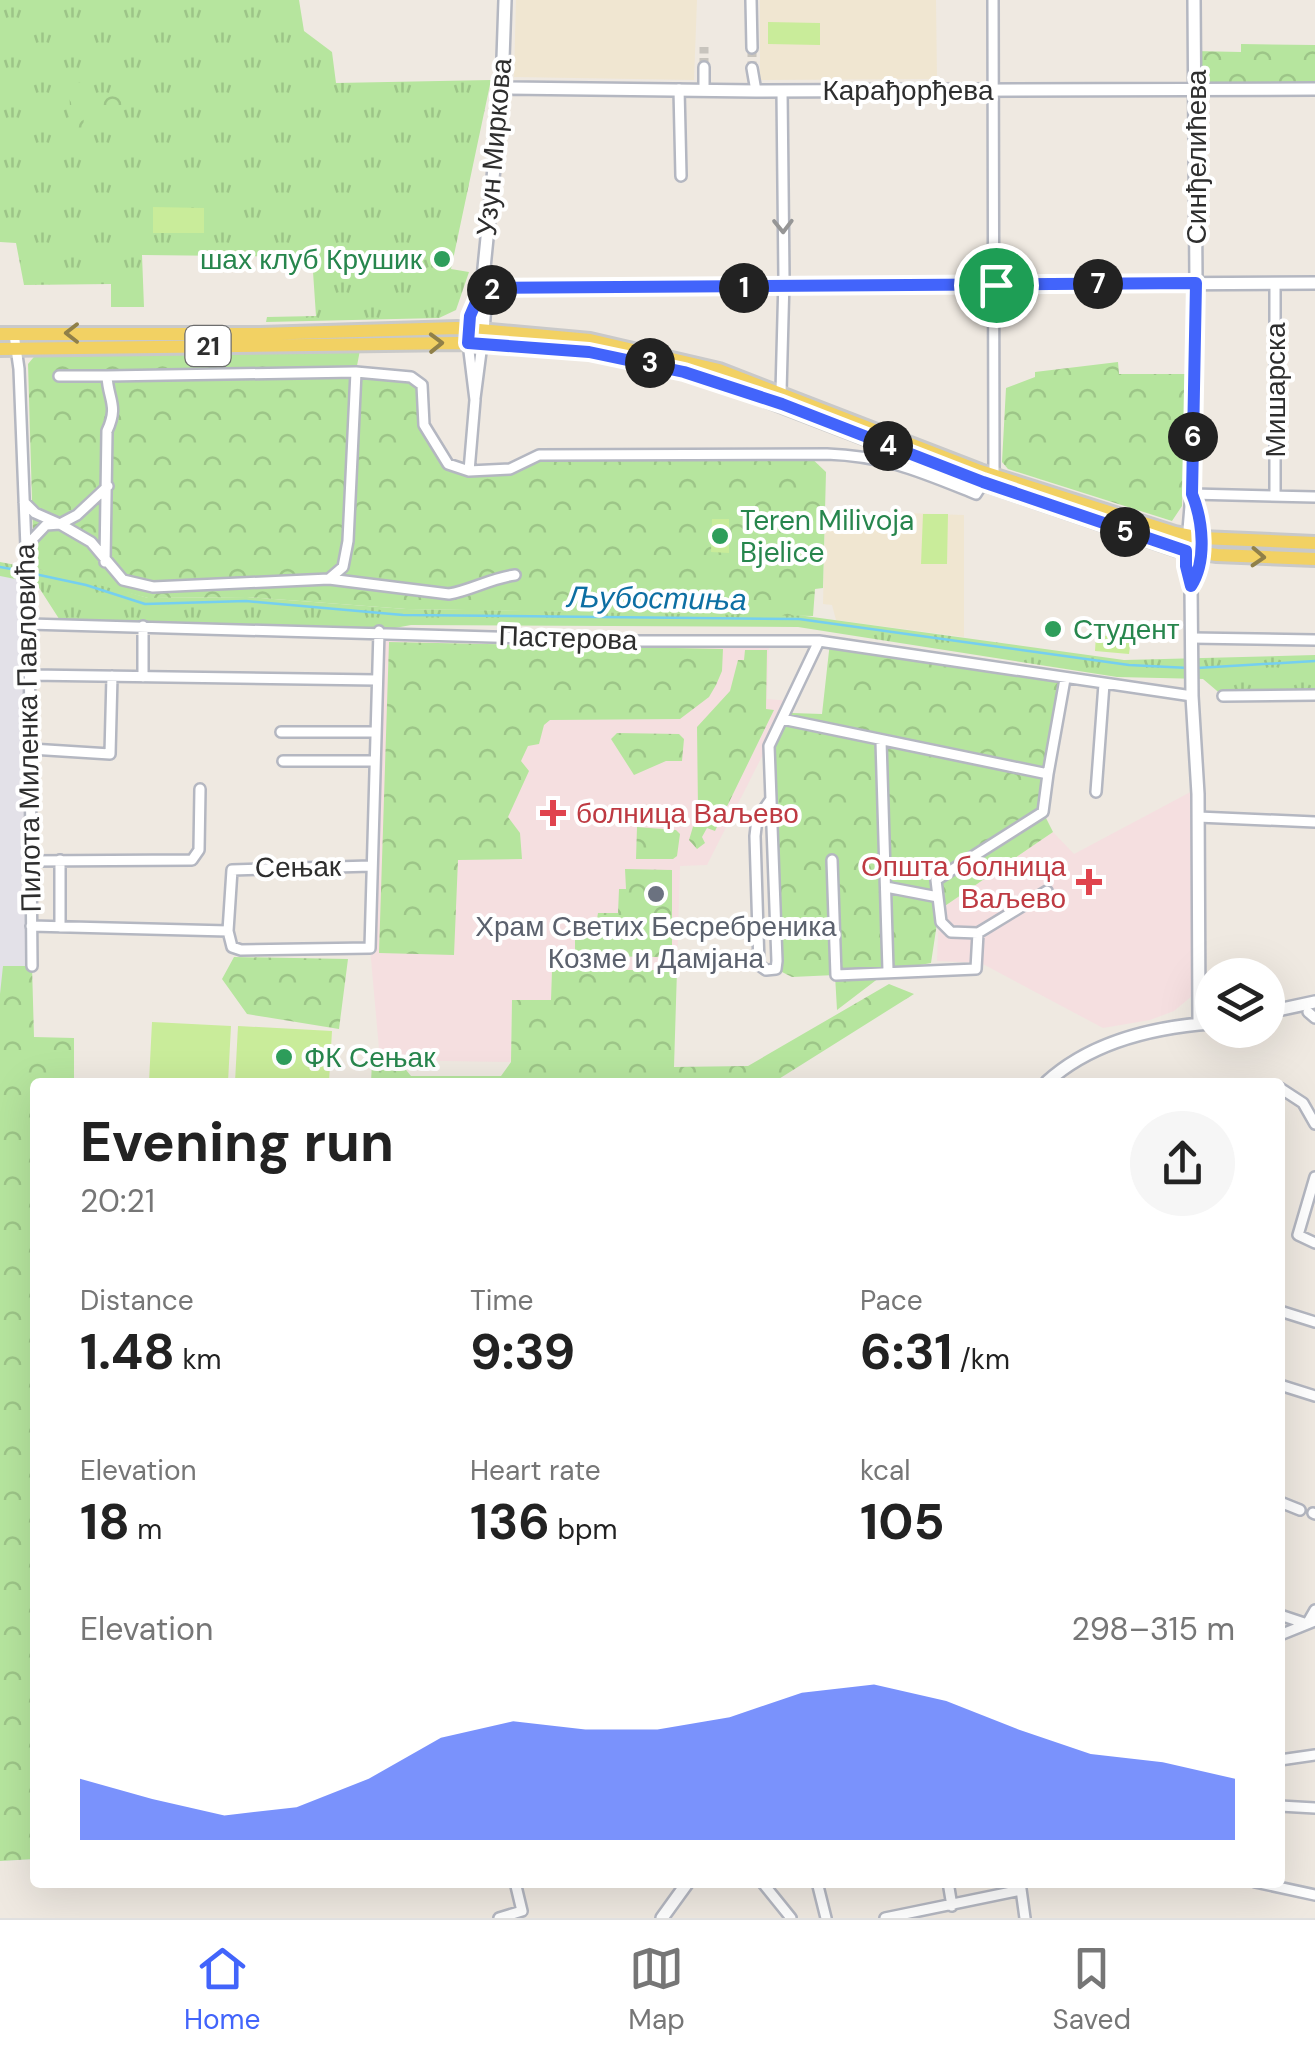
<!DOCTYPE html>
<meta charset="utf-8">
<style>
:root{--surface:#fff;--page:#f6f6f6;--text:#222;--muted:#767676;--line:#e0e0e0;--accent:#4264fb}
body{margin:0;font-family:"DM Sans",sans-serif;background:var(--page);color:var(--text);height:100vh;display:flex;flex-direction:column;font-size:38px;white-space:nowrap}
*{box-sizing:border-box;margin:0}
p{font-size:32px;color:var(--muted)}
.icon{flex:none;width:55px;height:55px;fill:none;stroke:currentColor;stroke-width:2;stroke-linecap:round;stroke-linejoin:round}
.map{position:relative;flex:1;overflow:hidden}
.panel{position:absolute;left:30px;top:1078px;width:1255px;height:810px;display:flex;flex-direction:column;background:var(--surface);border-radius:10px;box-shadow:0 10px 40px #0002}
.panel>*{flex:none}
.buttons{position:absolute;left:1195px;top:958px;display:grid;gap:20px}
.buttons a{display:grid;place-items:center;width:90px;height:90px;border-radius:50%;background:var(--surface);box-shadow:0 10px 40px #0002;font-size:50px}
.pin{position:absolute;display:grid;place-items:center;width:85px;height:85px;color:#fff;margin:-42px;border:5px solid #fff;border-radius:50%;box-shadow:0 2px 10px #0007}
.km{position:absolute;width:50px;height:50px;margin:-25px;border-radius:50%;background:#222;color:#fff;font-size:28px;line-height:50px;text-align:center}
.round{display:grid;place-items:center;flex:none;width:105px;height:105px;border-radius:52px;background:var(--page)}
.head{display:flex;align-items:center;justify-content:space-between;height:170px;padding:0 50px}
h1{font-size:55px;font-weight:700;line-height:75px}
.metrics{display:grid;grid-template-columns:repeat(3,1fr);gap:15px;height:170px;padding:10px 50px}
.metrics div{display:grid;align-content:center}
.metrics b{font-size:50px;font-weight:700}
.metrics small{font-size:28px;font-weight:400}
.metrics p{font-size:28px}
.chart{height:280px;padding:20px 50px}
.chart p{display:flex;justify-content:space-between}
.chart svg{width:100%;height:180px;margin-top:10px;fill:var(--accent);opacity:.7}
.tab-bar{display:flex;justify-content:space-around;align-items:center;height:140px;border-top:2px solid var(--line);background:var(--surface);font-size:28px;color:var(--muted)}
.tab-bar a{display:grid;justify-items:center;gap:5px}
.tab-bar .current{color:var(--accent)}
.map>svg:first-child{display:block}
</style>
<div class="map">
<svg width="1315" height="1918" viewBox="0 0 1315 1918">
<defs>
<pattern id="grass-tufts" width="24" height="20" patternUnits="userSpaceOnUse" patternTransform="scale(2.5)"><rect width="24" height="20" fill="#b6e59e"/><path d="M3 7l-1-3M5 7V3M7 7l1-3M15 17l-1-3M17 17v-4M19 17l1-3" fill="none" stroke="#9dc588"/></pattern>
<pattern id="forest-crowns" width="20" height="18" patternUnits="userSpaceOnUse" patternTransform="scale(2.5)"><rect width="20" height="18" fill="#b6e59e"/><path d="M2 6a3 3 0 1 1 6 0M12 15a3 3 0 1 1 6 0" fill="none" stroke="#9dc588"/></pattern>
</defs>
<rect width="100%" height="100%" fill="#efe9e1"/>
<!-- industrial -->
<path fill="#e3e1e8" d="M0,567l27,5 5,569 3,2v716l-35,2z"/>
<!-- education -->
<path fill="#f0e6d1" d="M516,0h181l-3,80 -180,-3z
M760,0h176l1,79 -177,1z
M905,513l59,2v122l-128,-17 -4,-15 -9,-1 2,-86h35z"/>
<!-- medical -->
<path fill="#f5dfe0" d="M379,631l390,10 -2,58 23,2 -83,164 -27,1 -3,104h-125l-1,30 -39,1 -1,61 -131,-2 -10,-112z
M1198,788v203l-24,20 -24,9 -47,8 -122,-65 -44,-2 2,-51 114,-78 21,22z"/>
<!-- grass -->
<path fill="url(#grass-tufts)" d="M0,0h299l5,31 28,21 4,31 155,-3 -40,189 18,3 -13,38 -17,8 -173,4 1,-5 49,-1 -4,-59 -170,-2 2,52h-33v-23l-87,1 -8,-42 -16,-1z
M0,562l69,13 79,23 99,-1 159,12 392,6 326,45 191,-5v40l-92,1 -20,-17 -86,-2 -319,-50 -387,-2 -32,6 -316,-6 -27,-42 -36,-7z"/>
<!-- forest -->
<path fill="url(#forest-crowns)" d="M1241,44l74,1v44h-119l-1,-38 46,1z
M76,81l9,4 2,10 46,2v9l-48,-1 -2,24 -9,1 -3,-5 -2,-36z
M360,350l-4,21 55,6 11,8 2,40 24,39 21,7 41,-2 29,-14 267,-2 20,19 -3,116 -8,1 -2,27 -407,-7 -159,-12 -99,1 -114,-30 -6,-204 10,-12z
M1118,362l1,12h66l-3,132 -10,15 -164,-52 -6,-7 4,-74 29,-11v-5z
M389,642l334,7 -1,22 -6,14 -7,12 -29,22 -130,1 -6,5 -5,19 -11,2 -7,15 8,10 -21,46 12,16 2,26 -64,1 -4,95 -75,-2z
M830,642l235,37 -22,133 10,20 -114,78 -8,53 -43,8 -51,39 -2,-35 -43,2 -16,-8 -7,-223 23,-33 30,1z
M745,650h22l-1,59 8,1 -59,121 -8,-3 -5,9 3,6 -8,6 -8,-9 9,-30 -1,-83 33,-36 8,-31h6z
M617,733l62,1 5,5 -2,22h-16l-32,14 -23,-36z
M637,827l39,3 4,4 -3,22 -4,3h-37z
M625,869l47,1v77l-14,10 -80,-1 -3,-3v-24h7l-1,-7 16,-3 1,-6h20l1,-24h7z
M234,957l114,2 -9,70 -92,-15 -25,-35z
M3,966h29l2,71 40,1v44h-39v777l-35,2v-867z
M552,970h125l-3,97 74,-1 141,-82 25,10 -140,88h-403l1,-20 26,-2 13,16h90l10,-14 1,-62h39z"/>
<!-- pitch -->
<path fill="#c9ec9a" d="M768,22l52,1v22l-52,-1z
M153,207l51,1v25h-51z
M923,514h25l-1,50h-26z
M712,519h17v34l-18,-1z
M1096,635l35,3 -2,16 -34,-3z
M152,1022l79,4 -3,56h-79z
M238,1026l94,5 -3,51h-94z"/>
<g fill="none" stroke-linecap="round" stroke-linejoin="round">
<!-- stream -->
<path stroke="#75cff0" stroke-width="2.5" d="M0,567l22,4
M30,573l56,12 59,19 101,-3 157,14 396,4 330,46 60,3
M1197,668l118,-7"/>
<!-- street-tunnel -->
<path stroke="#c8c4bd" stroke-width="9" stroke-dasharray="9 4.5" stroke-linecap="butt" d="M752,48v20
M704,67v-20"/>
<defs>
<path id="street" d="M751,0l1,48
M993,0l1,476
M752,68l4,23
M679,89l2,87
M704,90v-23
M14,334l5,35 10,255 3,342
M468,343l7,57 -6,71
M59,376h48c1,24 12,29 0,55l-2,131
M107,376l249,-4 55,5 11,8 2,40 24,39 21,7 41,-2 29,-14 288,-1c59,2 94,18 149,40l7,-11
M781,392l3,-113 -2,-188
M475,398l7,-54
M1192,494l123,3
M1275,496v-213
M24,502l11,11 25,11 -14,1 -20,21
M60,524l31,18 32,38 30,7 176,-8 14,-12 5,-26 8,-169
M60,524l17,-9 31,-29
M329,579l120,15c23,-4 42,-16 66,-19
M29,624l603,17h187l373,55
M143,626v51
M1192,638l123,2
M30,675l346,5
M1223,696l92,-1
M782,719l266,55 17,-95
M281,732h93
M881,741l7,229
M31,749l79,5 2,-78
M283,761h90
M1096,792l8,-108
M771,799l-14,20 -2,17 4,129 7,5 10,-1 1,-8 -8,-215 50,-105
M1198,817l117,5
M832,860l4,115 140,-6 2,-36 -27,-1 -10,-10 -5,-42 107,-68 5,-38
M31,861l161,-1 7,-10 1,-61
M371,866l-139,4 -4,61 4,16 9,3 129,-2 9,-317
M886,887l52,10
M31,926l197,5
M60,927v-67
M978,933l69,-42
M1308,1012l7,6
M1280,1088l23,15 12,21
M1315,1177l-17,58 17,8
M1280,1311l35,11
M1280,1385l35,11
M1280,1502l20,8
M1313,1513l2,1
M1280,1615l24,8
M1307,1624l8,-14
M1280,1635l35,-14
M1280,1760l35,-5
M1280,1806l35,2
M762,1882l29,36
M817,1882l9,36
M948,1882l4,24
M1020,1882l5,36
M1255,1882l60,13
M499,1918l23,-7 -7,-29
M885,1918l136,-28"/>
<path id="secondary" d="M1194,0l2,283 -4,211 -6,72 5,20 1,110 6,98 1,230
M502,88l254,3 559,-2
M482,288l833,-5
M482,288l3,17 -3,39
M468,343l2,-27 12,-28 20,-200 3,-88
M1191,586c16,-24 13,-63 3,-88
M1268,1012l47,-10
M1047,1082c44,-40 108,-55 165,-59
M662,1918l26,-36"/>
<path id="primary" d="M0,334h260l197,-6 133,12 129,30 261,101 195,62 26,5 114,5
M0,349l458,-6 131,9 68,13 63,17 263,101 193,66 41,6 98,4"/>
</defs>
<!-- street casing -->
<use href="#street" stroke="#b4b7c1" stroke-width="14"/>
<!-- secondary casing -->
<use href="#secondary" stroke="#b4b7c1" stroke-width="16"/>
<!-- primary casing -->
<use href="#primary" stroke="#c9c9c9" stroke-width="18"/>
<!-- street -->
<use href="#street" stroke="#fff" stroke-width="9"/>
<!-- secondary -->
<use href="#secondary" stroke="#fff" stroke-width="11"/>
<!-- primary -->
<use href="#primary" stroke="#f2d163" stroke-width="12"/>
</g>
<!-- one-way arrows -->
<defs><path id="oneway-chevron" d="M-2-3.5L2.5 0L-2 3.5" fill="none" stroke-width="1.6" stroke-linecap="round" stroke-linejoin="round" transform="scale(2.5)"/></defs>
<use stroke="#969696" href="#oneway-chevron" transform="translate(783 226) rotate(89)"/>
<g stroke="#908048">
<use href="#oneway-chevron" transform="translate(72 333) rotate(-180)"/>
<use href="#oneway-chevron" transform="translate(436 343) rotate(-1)"/>
<use href="#oneway-chevron" transform="translate(1258 557) rotate(3)"/>
</g>
<g fill="none" stroke-linecap="round" stroke-linejoin="round">
<defs>
<path id="route" d="M1196,283l-4,211c11,27 15,67 -1,92l-5,-20v-15l-203,-69 -201,-78 -98,-32 -95,-20 -121,-9 2,-27 12,-28z"/>
</defs>
<!-- route casing -->
<use href="#route" stroke="#fff" stroke-width="20"/>
<!-- route -->
<use href="#route" stroke="#4264fb" stroke-width="12"/>
</g>
<!-- markers -->
<g fill="#2e9e5b" stroke="#fff" stroke-width="4">
<circle cx="442" cy="259" r="10"/>
<circle cx="720" cy="536" r="10"/>
<circle cx="1053" cy="629" r="10"/>
<circle cx="284" cy="1057" r="10"/>
</g>
<g fill="#e0444e" stroke="#fff" stroke-width="4">
<path d="M548 798h10v10h10v10h-10v10h-10v-10h-10v-10h10z"/>
<path d="M1084 867h10v10h10v10h-10v10h-10v-10h-10v-10h10z"/>
</g>
<circle fill="#6b7280" stroke="#fff" stroke-width="4" cx="656" cy="894" r="10"/>
<g text-anchor="middle" dominant-baseline="central" stroke-width="8" stroke-linejoin="round" paint-order="stroke">
<!-- shield labels -->
<rect fill="#fff" stroke="#6d6d6d" stroke-width="2.5" x="185.5" y="326" width="45" height="40" rx="8"/>
<g font-size="25" font-weight="bold" fill="#2e2e2e">
<text x="208" y="346">21</text>
</g>
<!-- street labels -->
<g font-size="28" fill="#2e2e2e" stroke="#fff">
<text x="908" y="90">Карађорђева</text>
<text transform="translate(494 147) rotate(-85)">Узун Миркова</text>
<text transform="translate(1196 157) rotate(-90)">Синђелићева</text>
<text transform="translate(1275 390) rotate(-90)">Мишарска</text>
<text transform="translate(568 638) rotate(2)">Пастерова</text>
<text transform="translate(28 728) rotate(-91)">Пилота Миленка Павловића</text>
<text transform="translate(298 867) rotate(-1)">Сењак</text>
</g>
<!-- leisure labels -->
<g font-size="28" fill="#27864d" stroke="#fff" text-anchor="start">
<text x="422" y="259" text-anchor="end">шах клуб Крушик</text>
<text x="740" y="520">Teren Milivoja<tspan x="740" dy="32">Bjelice</tspan></text>
<text x="1073" y="629">Студент</text>
<text x="304" y="1057">ФК Сењак</text>
</g>
<!-- health labels -->
<g font-size="28" fill="#be3a42" stroke="#fff" text-anchor="start">
<text x="576" y="813">болница Ваљево</text>
<text x="1066" y="866" text-anchor="end">Општа болница<tspan x="1066" dy="32">Ваљево</tspan></text>
</g>
<!-- worship labels -->
<g font-size="28" fill="#5b616d" stroke="#fff">
<text x="656" y="926">Храм Светих Бесребреника<tspan x="656" dy="32">Козме и Дамјана</tspan></text>
</g>
<!-- water labels -->
<g font-size="30" font-style="italic" fill="#0d6fa3" stroke="#fff">
<text transform="translate(657 598) rotate(1)">Љубостиња</text>
</g>
</g>
</svg>
<div class="buttons">
<a><svg class="icon" aria-label="layers" viewBox="0 0 24 24"><path d="M12 4l9 5-9 5-9-5zM3 14l9 5 9-5"/></svg></a>
</div>
<div class="pin" style="left:996px;top:285px;background:#1e9e55"><svg class="icon" aria-label="arrive" viewBox="0 0 24 24"><path d="M6 21V4h12l-3 4 3 4H6"/></svg></div>
<b class="km" style="left:744px;top:288px">1</b>
<b class="km" style="left:492px;top:290px">2</b>
<b class="km" style="left:650px;top:363px">3</b>
<b class="km" style="left:888px;top:446px">4</b>
<b class="km" style="left:1125px;top:532px">5</b>
<b class="km" style="left:1193px;top:437px">6</b>
<b class="km" style="left:1098px;top:284px">7</b>
<section class="panel">
<div class="head"><div><h1>Evening run</h1><p>20:21</p></div><a class="round"><svg class="icon" aria-label="share" viewBox="0 0 24 24"><path d="M12 15V3M7 8l5-5 5 5M5 13v7h14v-7"/></svg></a></div>
<div class="metrics">
<div><p>Distance</p><b>1.48<small> km</small></b></div>
<div><p>Time</p><b>9:39</b></div>
<div><p>Pace</p><b>6:31<small> /km</small></b></div>
</div>
<div class="metrics">
<div><p>Elevation</p><b>18<small> m</small></b></div>
<div><p>Heart rate</p><b>136<small> bpm</small></b></div>
<div><p>kcal</p><b>105</b></div>
</div>
<div class="chart"><p><span>Elevation</span>298–315 m</p>
<svg viewBox="0 0 160 44" preserveAspectRatio="none"><path d="M0 44V29L10 34L20 38L30 36L40 29L50 19L60 15L70 17L80 17L90 14L100 8L110 6L120 10L130 17L140 23L150 25L160 29V44z"/></svg>
</div>
</section>
</div>
<nav class="tab-bar">
<a class="current"><svg class="icon" aria-label="home" viewBox="0 0 24 24"><path d="M3 11l9-7 9 7M6 9v11h12V9"/></svg>Home</a>
<a><svg class="icon" aria-label="map" viewBox="0 0 24 24"><path d="M3 6l6-2 6 2 6-2v14l-6 2-6-2-6 2zM9 4v14M15 6v14"/></svg>Map</a>
<a><svg class="icon" aria-label="saved" viewBox="0 0 24 24"><path d="M7 4h10v16l-5-4-5 4z"/></svg>Saved</a>
</nav>
